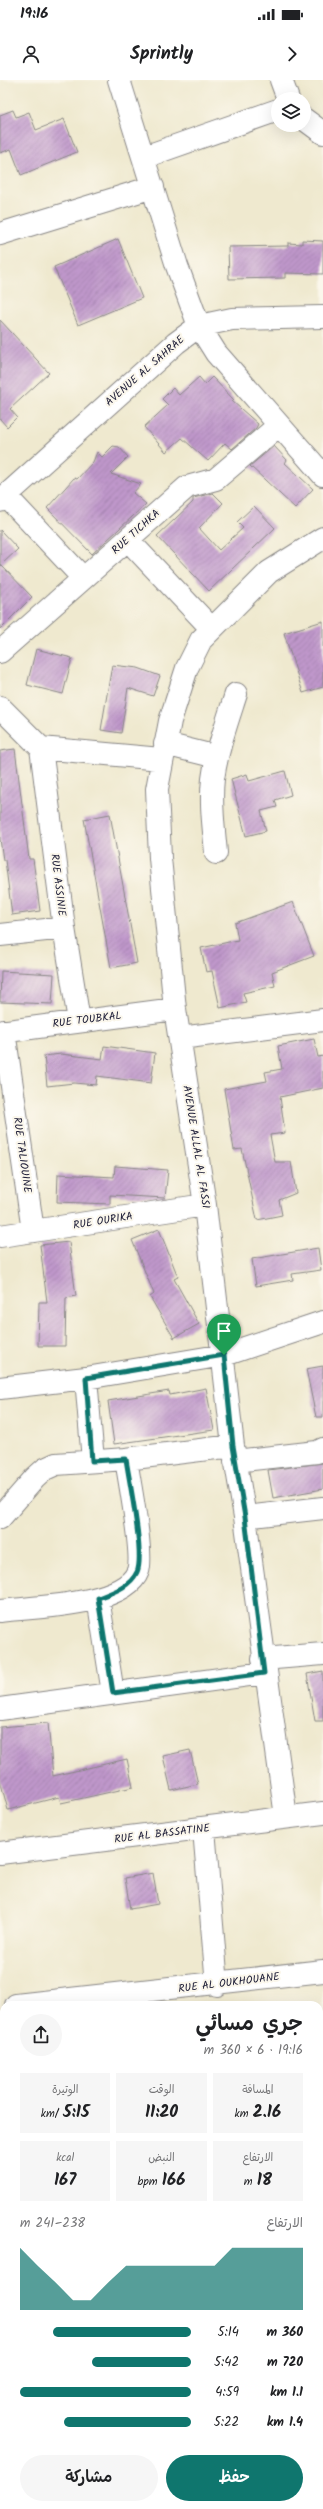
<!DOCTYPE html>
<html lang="ar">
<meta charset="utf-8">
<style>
:root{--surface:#fff;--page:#f6f6f6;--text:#202124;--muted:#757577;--accent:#0f766e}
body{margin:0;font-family:Kalam,"Playpen Sans Arabic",sans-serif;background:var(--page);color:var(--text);direction:rtl;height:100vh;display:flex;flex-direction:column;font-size:15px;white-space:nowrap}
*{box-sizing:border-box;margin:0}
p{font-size:13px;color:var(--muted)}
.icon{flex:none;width:22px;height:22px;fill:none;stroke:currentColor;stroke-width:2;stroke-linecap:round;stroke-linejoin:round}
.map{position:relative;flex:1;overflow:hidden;direction:ltr}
.side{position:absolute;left:0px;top:1921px;width:323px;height:508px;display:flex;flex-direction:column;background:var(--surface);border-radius:12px 12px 0 0;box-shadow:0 4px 16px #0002;direction:rtl}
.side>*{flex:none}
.fabs{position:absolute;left:271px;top:12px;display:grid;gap:8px}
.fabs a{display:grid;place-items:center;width:40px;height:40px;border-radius:50%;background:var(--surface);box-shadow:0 4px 16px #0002;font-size:20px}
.pin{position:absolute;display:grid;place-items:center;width:34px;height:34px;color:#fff;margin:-41px -17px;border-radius:50% 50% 50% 0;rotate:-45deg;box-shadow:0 0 4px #0007}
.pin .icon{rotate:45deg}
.round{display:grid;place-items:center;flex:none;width:42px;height:42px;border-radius:21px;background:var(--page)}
.summary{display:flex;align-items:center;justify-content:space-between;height:68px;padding:0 20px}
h1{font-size:22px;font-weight:600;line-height:30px}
.stats{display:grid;grid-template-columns:repeat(3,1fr);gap:6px;height:68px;padding:4px 20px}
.stats div{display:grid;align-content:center;border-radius:0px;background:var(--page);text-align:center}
.stats b{font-size:17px;font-weight:600}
.stats small{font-size:11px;font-weight:400}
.stats p{font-size:11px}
.chart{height:112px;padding:8px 20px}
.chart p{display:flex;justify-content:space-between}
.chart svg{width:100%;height:72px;margin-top:4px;fill:var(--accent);opacity:.7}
.cta{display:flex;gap:8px;margin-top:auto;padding:8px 20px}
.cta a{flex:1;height:46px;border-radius:24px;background:var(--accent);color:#fff;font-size:16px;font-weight:600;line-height:46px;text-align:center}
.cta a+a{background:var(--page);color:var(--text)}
ul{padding:0 20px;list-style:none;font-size:13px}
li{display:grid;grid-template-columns:64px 48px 1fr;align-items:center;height:30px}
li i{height:10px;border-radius:5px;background:var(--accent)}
.status{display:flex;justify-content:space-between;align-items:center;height:28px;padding:0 20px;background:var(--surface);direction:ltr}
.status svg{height:11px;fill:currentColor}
header{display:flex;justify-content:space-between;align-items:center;height:52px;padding:0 20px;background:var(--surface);font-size:18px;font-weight:600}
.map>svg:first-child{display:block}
</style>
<div class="status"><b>19:16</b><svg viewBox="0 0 49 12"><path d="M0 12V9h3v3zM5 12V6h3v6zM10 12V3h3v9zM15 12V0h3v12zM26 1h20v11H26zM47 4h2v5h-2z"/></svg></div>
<header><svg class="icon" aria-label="forward" viewBox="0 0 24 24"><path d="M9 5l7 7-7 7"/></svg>Sprintly<svg class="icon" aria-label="person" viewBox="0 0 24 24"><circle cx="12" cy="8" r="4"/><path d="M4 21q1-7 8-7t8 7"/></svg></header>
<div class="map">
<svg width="323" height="2429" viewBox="0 0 323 2429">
<defs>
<pattern id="building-hatch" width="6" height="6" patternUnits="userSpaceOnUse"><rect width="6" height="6" fill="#bf97cb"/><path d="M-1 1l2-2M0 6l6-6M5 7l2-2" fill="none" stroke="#9b7ba6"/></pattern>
</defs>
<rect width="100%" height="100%" fill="#fbf7ec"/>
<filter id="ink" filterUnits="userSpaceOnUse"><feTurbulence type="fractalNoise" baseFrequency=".025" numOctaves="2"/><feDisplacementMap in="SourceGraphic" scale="8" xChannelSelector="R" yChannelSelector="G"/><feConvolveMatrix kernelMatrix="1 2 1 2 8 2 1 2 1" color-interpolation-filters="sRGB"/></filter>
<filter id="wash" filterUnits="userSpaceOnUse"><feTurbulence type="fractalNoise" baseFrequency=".012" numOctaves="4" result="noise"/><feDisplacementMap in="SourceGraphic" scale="16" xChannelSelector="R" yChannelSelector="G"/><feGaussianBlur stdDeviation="0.9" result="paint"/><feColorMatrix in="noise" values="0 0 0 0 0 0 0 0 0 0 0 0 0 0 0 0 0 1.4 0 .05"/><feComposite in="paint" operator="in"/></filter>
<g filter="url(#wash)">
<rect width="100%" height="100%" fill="#efe9cf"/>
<g id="blocks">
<!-- building -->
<path fill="url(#building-hatch)" d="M13,30l3,7 13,-5 7,18 28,-11 13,33 -56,23 -10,-26 -11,4v-38z
M118,159l24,59 -64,27 -24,-58z
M302,160l21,1v33l-38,-1v5l-56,1 -1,-32 60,-1v-3l14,1z
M0,240l49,53 -39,36 7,8 -10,10 -7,-8z
M199,297l6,7 7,-7 22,23 -2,1 26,23 -2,4 -24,21 -7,-6 -17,18 -26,-23 -16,14 -22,-25 24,-22 -6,-6 11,-11 6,7z
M113,366l6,1 9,10 -17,17 30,10 -8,9 13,11 -54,50 -45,-46 27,-30 3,1 16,-17 4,-10 5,5z
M274,366l13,14 -2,3 28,26 -18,19 -45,-42z
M213,413l10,10 -24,25 20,22 24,-22 -6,-6 17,-16 21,22 -66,63 -52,-55 36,-34v-4z
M0,450l18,19 -17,16 31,32 -32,32z
M323,541v66l-20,6 -19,-60z
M36,569l36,9 -9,36 -36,-9z
M112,585l26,3 22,8 -7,20 -25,-8 -7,45 -20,-3z
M15,669l14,110h4l7,52 -28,4 -7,-55h-2l-3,-21v-88z
M285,691l6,24 -16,5 2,7 -16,4 5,20 -20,5 -15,-57 16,-5 2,7z
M110,734l27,149 -26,5 -27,-149z
M293,822l21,54 -42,16 3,14 -32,7 3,9 -26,6 -8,-37 -6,1 -5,-24 37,-8 -3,-17z
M1,891l53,3 -2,30 -52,-2z
M314,959l4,18 5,-1v32l-43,9 5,36 -15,2 5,27h16l5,31 -17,7 3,15 -25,5 -15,-71 -8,1 -10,-61 43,-8 -2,-9 17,-3 -4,-23z
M104,966l51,7 -4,30 -54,-7 -1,9 -22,-2 -27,3 -3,-30 17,-2 41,5z
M115,1086l53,4 -3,28 -55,-3v9l-53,-2 1,-28 56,3z
M159,1149l19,48 -4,2 25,45 -25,14 -24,-41 4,-3 -22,-54z
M69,1162l7,54 -10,2 -1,48h-27l1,-44h8l-7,-57z
M318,1168l3,22 -29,4 1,6 -37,6 -4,-27z
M323,1286v51h-7l-10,-48z
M206,1308l8,42 -100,14 -6,-43 61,-10 1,4z
M323,1383v26l-50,9 -5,-28z
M323,1591v50h-8l-8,-47z
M48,1643l5,53 74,-17 6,28 -72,16 -2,-6 -51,13 -8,-30v-53z
M190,1670l8,34 -27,6 -8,-34z
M153,1793l5,31 -28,5 -5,-31z"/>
</g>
</g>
<g filter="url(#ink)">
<use href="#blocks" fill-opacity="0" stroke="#888685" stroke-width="1"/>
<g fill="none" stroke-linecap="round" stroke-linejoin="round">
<defs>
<path id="minor" d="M119,0l58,186 22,60 17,27 107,122
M281,0l7,19
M304,39l19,14
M144,77l134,-47
M0,154l153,-47
M6,416l77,82
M0,421l176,-158 23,-17 33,-7 91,-2
M128,460l83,88
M0,572l187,-165 29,-8 63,-54
M0,627l41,41 120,11
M165,664l52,13
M41,668l23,180 15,93
M216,773c-2,-24 -6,-49 -3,-74 4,-29 14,-57 23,-85
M0,855l64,-7
M4,951l29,200
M0,952l175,-23
M180,958l143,-18
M0,1156l205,-31
M86,1298l7,83
M0,1308l86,-10 138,-23 99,-33
M235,1381l82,-9 6,-3
M245,1437l78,-9
M0,1438l35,-40 10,-9 11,-5 70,-5 107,-13
M98,1518l15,95
M0,1531c32,-4 125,-5 138,-40 6,-16 -9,-91 -12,-112
M263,1579l60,-5
M0,1629l264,-36
M286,1737l-41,-300 -12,-71 -28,-241 -30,-196 -15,-151 -3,-69 13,-68 17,-53 14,-28 68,-68 54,-34
M204,1749l13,156
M0,1773l323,-40
M16,1925l307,-34
M319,1982l4,-4
M319,2288l4,-5
M0,2345l4,-5
M319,2372l4,1
M196,2429l4,-4"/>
</defs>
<!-- minor casing -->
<use href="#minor" stroke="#888685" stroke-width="24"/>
<!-- minor -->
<use href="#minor" stroke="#fff" stroke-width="22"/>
</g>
</g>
<g fill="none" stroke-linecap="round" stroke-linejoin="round" filter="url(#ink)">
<defs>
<path id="route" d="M224,1275l9,91 12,71 19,156 -151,20 -15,-95c15,-6 32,-11 39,-26 8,-16 -8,-92 -11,-113l-34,2 -6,-83z"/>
</defs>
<!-- route casing -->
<use href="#route" stroke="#fff" stroke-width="8"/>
<!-- route -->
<use href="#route" stroke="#0f766e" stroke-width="5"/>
</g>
<g text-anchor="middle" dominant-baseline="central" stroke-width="4" stroke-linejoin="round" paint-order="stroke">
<!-- street labels -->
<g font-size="11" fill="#22223b" stroke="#fbf7ec">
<text transform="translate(145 291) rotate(-41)">AVENUE AL SAHRAE</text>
<text transform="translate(136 452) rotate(-42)">RUE TICHKA</text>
<text transform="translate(58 805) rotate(83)">RUE ASSINIE</text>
<text transform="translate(87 940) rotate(-7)">RUE TOUBKAL</text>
<text transform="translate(196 1067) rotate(81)">AVENUE ALLAL AL FASSI</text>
<text transform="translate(22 1075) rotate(82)">RUE TALIOUINE</text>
<text transform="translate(103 1141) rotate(-9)">RUE OURIKA</text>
<text transform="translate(162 1754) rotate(-7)">RUE AL BASSATINE</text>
<text transform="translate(229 1903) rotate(-7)">RUE AL OUKHOUANE</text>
</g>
</g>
</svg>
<div class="fabs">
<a><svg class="icon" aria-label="layers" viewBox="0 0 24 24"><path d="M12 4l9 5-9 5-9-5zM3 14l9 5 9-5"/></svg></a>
</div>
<div class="pin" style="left:224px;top:1275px;background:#1e9e55"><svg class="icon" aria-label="arrive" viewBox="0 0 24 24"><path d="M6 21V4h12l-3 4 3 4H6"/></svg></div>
<section class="side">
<div class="summary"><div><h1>جري مسائي</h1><p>19:16 · 6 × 360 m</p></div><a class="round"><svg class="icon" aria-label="share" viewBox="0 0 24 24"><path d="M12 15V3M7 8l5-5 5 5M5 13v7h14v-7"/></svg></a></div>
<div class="stats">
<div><p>المسافة</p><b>2.16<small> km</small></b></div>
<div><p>الوقت</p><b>11:20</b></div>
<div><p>الوتيرة</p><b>5:15<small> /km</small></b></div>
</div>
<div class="stats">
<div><p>الارتفاع</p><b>18<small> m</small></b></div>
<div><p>النبض</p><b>166<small> bpm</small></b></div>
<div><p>kcal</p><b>167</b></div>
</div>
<div class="chart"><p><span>الارتفاع</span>238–241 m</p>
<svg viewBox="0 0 160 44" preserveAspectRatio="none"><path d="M0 44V6L10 17L20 27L30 38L40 38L50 27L60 17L70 17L80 17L90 17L100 17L110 17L120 6L130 6L140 6L150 6L160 6V44z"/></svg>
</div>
<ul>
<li><b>360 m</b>5:14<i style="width:81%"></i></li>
<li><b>720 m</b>5:42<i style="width:58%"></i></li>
<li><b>1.1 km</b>4:59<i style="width:100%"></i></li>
<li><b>1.4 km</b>5:22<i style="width:74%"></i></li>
</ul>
<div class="cta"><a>حفظ</a><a>مشاركة</a></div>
</section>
</div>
